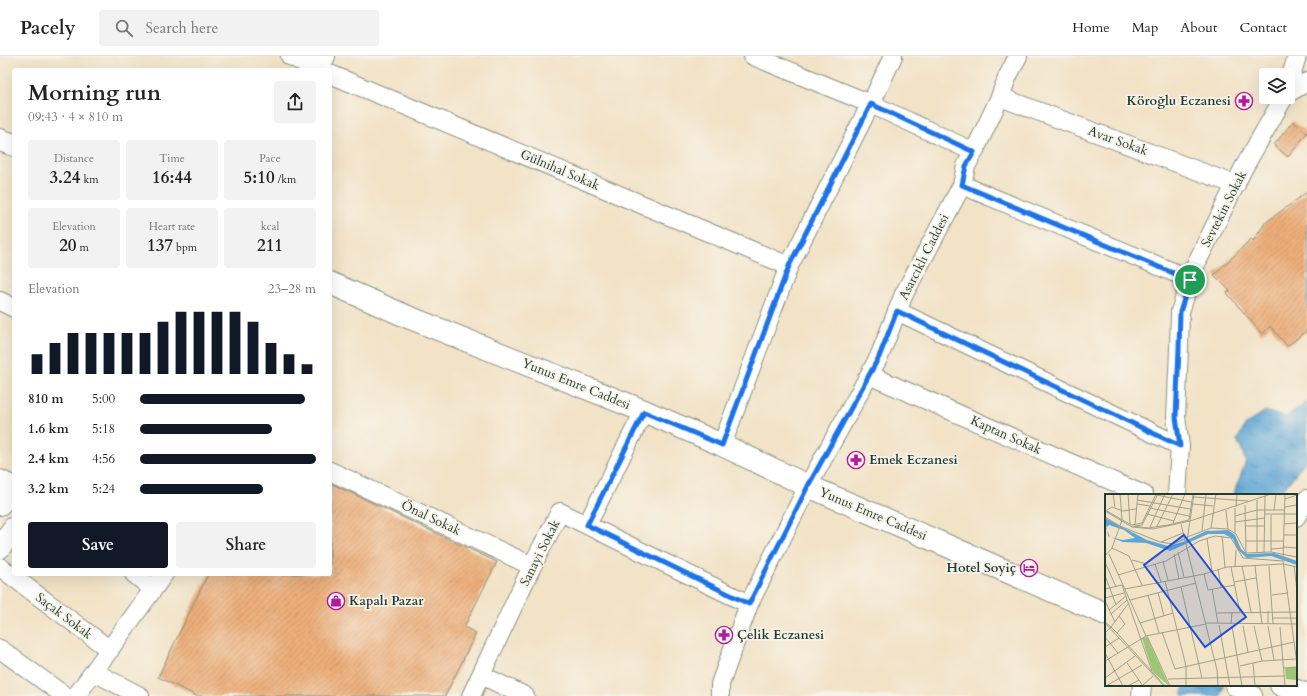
<!DOCTYPE html>
<meta charset="utf-8">
<style>
:root{--surface:#fff;--page:#f2f2f2;--text:#222;--muted:#767676;--line:#e0e0e0;--accent:#111827}
body{margin:0;font-family:Cardo,serif;background:var(--page);color:var(--text);height:100vh;display:flex;flex-direction:column;font-size:15px;white-space:nowrap}
*{box-sizing:border-box;margin:0}
p{font-size:13px;color:var(--muted)}
.icon{flex:none;width:22px;height:22px;fill:none;stroke:currentColor;stroke-width:2;stroke-linecap:round;stroke-linejoin:round}
.map{position:relative;flex:1;overflow:hidden}
.panel{position:absolute;left:12px;top:12px;width:320px;height:508px;display:flex;flex-direction:column;background:var(--surface);border-radius:4px;box-shadow:0 4px 16px #0002}
.panel>*{flex:none}
.tools{position:absolute;left:1259px;top:12px;display:grid;gap:8px}
.tools a{display:grid;place-items:center;width:36px;height:36px;border-radius:4px;background:var(--surface);box-shadow:0 4px 16px #0002;font-size:20px}
.pin{position:absolute;display:grid;place-items:center;width:34px;height:34px;color:#fff;margin:-17px;border:2px solid #fff;border-radius:50%;box-shadow:0 1px 4px #0007}
.round{display:grid;place-items:center;flex:none;width:42px;height:42px;border-radius:4px;background:var(--page)}
.summary{display:flex;align-items:center;justify-content:space-between;height:68px;padding:0 16px}
h1{font-size:22px;font-weight:700;line-height:30px}
.figures{display:grid;grid-template-columns:repeat(3,1fr);gap:6px;height:68px;padding:4px 16px}
.figures div{display:grid;align-content:center;border-radius:4px;background:var(--page);text-align:center}
.figures b{font-size:17px;font-weight:700}
.figures small{font-size:11px;font-weight:400}
.figures p{font-size:11px}
.chart{height:112px;padding:8px 16px}
.chart p{display:flex;justify-content:space-between}
.chart svg{width:100%;height:72px;margin-top:4px;stroke:var(--accent);stroke-width:6}
.primary-button{display:flex;gap:8px;margin-top:auto;padding:8px 16px}
.primary-button a{flex:1;height:46px;border-radius:4px;background:var(--accent);color:#fff;font-size:16px;font-weight:700;line-height:46px;text-align:center}
.primary-button a+a{background:var(--page);color:var(--text)}
ul{padding:0 16px;list-style:none;font-size:13px}
li{display:grid;grid-template-columns:64px 48px 1fr;align-items:center;height:30px}
li i{height:10px;border-radius:5px;background:var(--accent)}
header{display:flex;align-items:center;gap:24px;box-sizing:border-box;height:56px;padding:0 20px;background:var(--surface);border-bottom:1px solid var(--line)}
header strong{font-size:19px}
nav{display:flex;gap:22px;margin-inline-start:auto;font-size:14px}
.search{width:280px;height:36px;background:var(--page);display:flex;align-items:center;gap:10px;box-sizing:border-box;padding:0 14px;border-radius:4px;color:var(--muted);font-size:15px}
.map>svg:first-child{display:block}
</style>
<header>
<strong>Pacely</strong>
<div class="search"><svg class="icon" aria-label="search" viewBox="0 0 24 24"><circle cx="10" cy="10" r="6"/><path d="M15 15l6 6"/></svg>Search here</div>
<nav><a>Home</a><a>Map</a><a>About</a><a>Contact</a></nav>
</header>
<div class="map">
<svg width="1307" height="640" viewBox="0 0 1307 640">
<defs>
<pattern id="water-ripples" width="26" height="14" patternUnits="userSpaceOnUse"><rect width="26" height="14" fill="#5fa6d5"/><path d="M2 4q2-2 4 0t4 0M15 11q2-2 4 0t4 0" fill="none" stroke="#4e88ae"/></pattern>
<pattern id="building-hatch" width="6" height="6" patternUnits="userSpaceOnUse"><rect width="6" height="6" fill="#edaf7a"/><path d="M-1 1l2-2M0 6l6-6M5 7l2-2" fill="none" stroke="#bf9065"/></pattern>
</defs>
<rect width="100%" height="100%" fill="#f7f3e8"/>
<filter id="ink" filterUnits="userSpaceOnUse"><feTurbulence type="fractalNoise" baseFrequency=".025" numOctaves="2"/><feDisplacementMap in="SourceGraphic" scale="8" xChannelSelector="R" yChannelSelector="G"/><feConvolveMatrix kernelMatrix="1 2 1 2 8 2 1 2 1" color-interpolation-filters="sRGB"/></filter>
<filter id="wash" filterUnits="userSpaceOnUse"><feTurbulence type="fractalNoise" baseFrequency=".012" numOctaves="4" result="noise"/><feDisplacementMap in="SourceGraphic" scale="16" xChannelSelector="R" yChannelSelector="G"/><feGaussianBlur stdDeviation="0.9" result="paint"/><feColorMatrix in="noise" values="0 0 0 0 0 0 0 0 0 0 0 0 0 0 0 0 0 1.4 0 .05"/><feComposite in="paint" operator="in"/></filter>
<g filter="url(#wash)">
<rect width="100%" height="100%" fill="#f2e2c6"/>
<!-- water -->
<path fill="url(#water-ripples)" stroke="#3f7284" d="M1307,346v57l-28,36h-46l13,-34 -9,-21 9,-16 19,-13 20,6z
M1185,629h39l-3,11h-39z"/>
<g id="blocks">
<!-- building -->
<path fill="url(#building-hatch)" d="M1293,65l14,12 -19,24 -14,-12z
M1307,136v139l-20,15 -17,-20 -8,8 -35,-41 3,-2 -16,-16 37,-36 2,2 12,-18z
M330,427l167,79 -33,65 12,6 -31,63h-248l-39,-19 50,-103h122z"/>
</g>
</g>
<g filter="url(#ink)">
<use href="#blocks" fill-opacity="0" stroke="#88907d" stroke-width="1"/>
<g fill="none" stroke-linecap="round" stroke-linejoin="round">
<defs>
<path id="street" d="M290,0l30,14
M753,0l118,48 103,48
M330,18l459,192
M1288,30l9,-30
M1288,37l19,-11
M1000,41l236,88
M962,129l228,94
M0,245l14,7
M897,255l283,135
M869,319l275,120
M722,389l67,-179 88,-175 16,-35
M330,415l202,95
M0,423l14,7
M1177,439l3,-49 -4,-29 3,-68 1,-37 14,-44 49,-99 41,-72
M1296,461l11,-18
M587,469l57,-114
M0,511l110,83
M134,518l19,15
M0,593l65,47
M94,616l46,24
M481,619l44,21
M76,640l88,-122
M471,640l61,-130 28,-54 189,92
M720,640v-12l29,-80 59,-118 71,-129 25,-63 58,-109 4,-19 8,-14 26,-55 7,-19 11,-22
M1141,640l1,-11"/>
<path id="secondary" d="M316,14l8,-14
M0,84l14,5
M330,227l78,34 236,94 78,34 86,41 298,128
M0,448l14,-18
M0,491l14,-19
M1236,629l8,4 7,7
M1281,629l26,10"/>
</defs>
<!-- street casing -->
<use href="#street" stroke="#88907d" stroke-width="20"/>
<!-- secondary casing -->
<use href="#secondary" stroke="#88907d" stroke-width="24"/>
<!-- street -->
<use href="#street" stroke="#fff" stroke-width="18"/>
<!-- secondary -->
<use href="#secondary" stroke="#fff" stroke-width="22"/>
</g>
</g>
<g fill="none" stroke-linecap="round" stroke-linejoin="round" filter="url(#ink)">
<defs>
<path id="route" d="M871,48l103,48 -8,14 -4,19 228,95 -10,32 -1,37 -3,68 4,29 -283,-135 -18,46 -71,129 -59,118 -162,-79 57,-113 78,33 67,-179z"/>
</defs>
<!-- route casing -->
<use href="#route" stroke="#fff" stroke-width="8"/>
<!-- route -->
<use href="#route" stroke="#1a73e8" stroke-width="5"/>
</g>
<!-- icons -->
<defs>
<symbol id="pharmacy-ring" viewBox="-11 -11 22 22"><circle r="9.5" fill="#f7f3e8" stroke="#b5179e" stroke-width="1.5"/><path d="M-2-6h4v4h4v4h-4v4h-4v-4h-4v-4h4Z" fill="#b5179e"/></symbol>
<symbol id="hotel-ring" viewBox="-11 -11 22 22"><circle r="9.5" fill="#f7f3e8" stroke="#b5179e" stroke-width="1.5"/><path d="M-6-4.5h1.5V1H6V5H4.5V3h-9V5H-6ZM-4 0a1.8 1.8 0 1 1 3.6 0ZM.5 0V-2.5h3Q6-2.5 6 0Z" fill="#b5179e"/></symbol>
<symbol id="shop-ring" viewBox="-11 -11 22 22"><circle r="9.5" fill="#f7f3e8" stroke="#b5179e" stroke-width="1.5"/><path d="M-5-2.5h2.3a2.7 3.5 0 0 1 5.4 0H5L5.5 6h-11ZM-1.5-2.5h3a1.5 2.3 0 0 0-3 0Z" fill="#b5179e"/></symbol>
</defs>
<g fill-rule="evenodd">
<use href="#pharmacy-ring" x="1234" y="35" width="20" height="20"/>
<use href="#pharmacy-ring" x="846" y="394" width="20" height="20"/>
<use href="#hotel-ring" x="1019" y="502" width="20" height="20"/>
<use href="#shop-ring" x="326" y="535" width="20" height="20"/>
<use href="#pharmacy-ring" x="714" y="569" width="20" height="20"/>
</g>
<g text-anchor="middle" dominant-baseline="central" stroke-width="3.5" stroke-linejoin="round" paint-order="stroke">
<!-- poi labels -->
<g font-size="13" font-weight="bold" fill="#1f3d34" stroke="#f7f3e8" text-anchor="start">
<text x="1231" y="45" text-anchor="end">Köroğlu Eczanesi</text>
<text x="869" y="404">Emek Eczanesi</text>
<text x="1016" y="512" text-anchor="end">Hotel Soyiç</text>
<text x="349" y="545">Kapalı Pazar</text>
<text x="737" y="579">Çelik Eczanesi</text>
</g>
<!-- street labels -->
<g font-size="13" fill="#1f3d34" stroke="#f7f3e8">
<text transform="translate(1118 85) rotate(20)">Avar Sokak</text>
<text transform="translate(560 114) rotate(23)">Gülnihal Sokak</text>
<text transform="translate(1224 153) rotate(-63)">Sevtekin Sokak</text>
<text transform="translate(924 201) rotate(-63)">Asarcıklı Caddesi</text>
<text transform="translate(576 328) rotate(22)">Yunus Emre Caddesi</text>
<text transform="translate(1006 379) rotate(24)">Kaptan Sokak</text>
<text transform="translate(873 458) rotate(23)">Yunus Emre Caddesi</text>
<text transform="translate(431 462) rotate(25)">Önal Sokak</text>
<text transform="translate(540 497) rotate(-63)">Sanayi Sokak</text>
<text transform="translate(64 560) rotate(37)">Saçak Sokak</text>
</g>
</g>
<!-- overview -->
<g transform="translate(1105 438)">
<rect width="192" height="192" fill="#f2e2c6"/>
<path d="M42,143l22,49 -16,-14 -11,-34zM191,173l1,13 -11,-1 -1,-11z" fill="#9bc673"/>
<path d="M0,24l42,22 21,6 15,-4 23,-11 22,-1 7,5 6,14 6,5 27,-1 23,8v4l-26,-9 -24,2 -10,-9 -4,-10 -9,-5h-16l-38,17 -24,-8 -23,-1 -15,-6zM4,31l15,5 11,8 -12,2 -13,-3 -4,-9z" fill="#5fa6d5" fill-rule="evenodd"/>
<path fill="none" stroke="#9ea08c" stroke-width="1" d="M8,0l2,13M15,0l2,26M23,0l2,30M47,0l39,8M180,0l-2,67 14,103M89,3l54,4M180,5l12,-4M32,6l53,9M32,10l13,2M88,10l20,2M140,11l1,48M131,13l1,-13M180,13l12,-2M45,14l39,8M130,14v25M0,16l28,16 15,2 20,-3 21,-5 4,-26M2,16l5,-3 11,4 13,-2M121,16l2,19M169,16l2,-16M0,17l27,16 21,2 37,-8 81,-27M42,20l27,7M160,20h32M130,22l22,-6h27M0,23l15,9 40,16 13,2 11,-5M130,28l30,-4M68,29l12,-29M76,30l36,146 1,16M179,30l13,-1M27,31l10,-2 14,-29M30,31l3,-31M30,32l7,-1 16,-31M52,32l16,-32M141,32h19M45,33l15,-33M106,34l5,-34M97,37l4,-37M179,41h13M117,42l3,31M82,43l24,-9 17,1 8,5 10,19 25,-1 26,5M102,45l5,32M82,47l7,-47M141,47h37M56,48l22,-9M179,53l13,1M7,54l17,8 13,29M166,55l13,-1M73,58l6,25M159,58l1,-56M166,58v-37M152,59v-53M4,60l37,82M69,60l5,25M0,62l7,-8 10,-28M27,66l15,4M0,68l11,25M58,68l5,18M50,70l6,18M137,72l9,46M150,72l7,58M164,72l4,58M189,72l3,24M126,73l9,45M130,73l1,-17M113,75l3,18M99,80l4,16 27,-5M13,81l48,-14 33,-20 16,-5 16,2 12,20 40,3M1,84l10,27M60,87l21,85v20M129,88l22,-4M76,93l21,91M0,95l17,-4 30,86M20,95l79,-15 23,-7 56,-3 14,3M107,95l6,34M53,98l6,24M43,101l11,38M167,101l16,-2M0,104l19,-5M25,106l66,-17M0,107l10,21M4,116l17,-14M112,119l80,-1M6,120l16,-14M168,124h24M0,128l6,5 17,-23M0,129l59,63M35,129l33,-10M101,129l91,1M126,130l1,-12M163,130v-13M114,131l11,61M127,132l10,60M138,132l5,26M149,132l8,35M163,132l6,34M175,133l5,59M57,138l13,37 119,-27M0,139l6,-6 6,6 48,53M12,139l8,-9 -6,-8M42,142l23,50M0,143l13,16M0,153l14,-9M0,159l18,33M0,167l41,-25 60,-12M22,169l16,23M148,169l2,23M135,172l22,-5 34,-2M179,174l13,-1M0,184l30,-22M63,185l116,-3M38,191l10,-9M1,192l36,-21M23,192l11,-6"/>
<path fill="#1d4ed8" fill-opacity="0.15" stroke="#1d4ed8" stroke-width="2" d="M79,41l62,82 -41,30 -61,-82z"/>
<rect width="192" height="192" fill="none" stroke="#1f3d34" stroke-width="2"/>
</g>
</svg>
<div class="tools">
<a><svg class="icon" aria-label="layers" viewBox="0 0 24 24"><path d="M12 4l9 5-9 5-9-5zM3 14l9 5 9-5"/></svg></a>
</div>
<div class="pin" style="left:1190px;top:224px;background:#1e9e55"><svg class="icon" aria-label="arrive" viewBox="0 0 24 24"><path d="M6 21V4h12l-3 4 3 4H6"/></svg></div>
<section class="panel">
<div class="summary"><div><h1>Morning run</h1><p>09:43 · 4 × 810 m</p></div><a class="round"><svg class="icon" aria-label="share" viewBox="0 0 24 24"><path d="M12 15V3M7 8l5-5 5 5M5 13v7h14v-7"/></svg></a></div>
<div class="figures">
<div><p>Distance</p><b>3.24<small> km</small></b></div>
<div><p>Time</p><b>16:44</b></div>
<div><p>Pace</p><b>5:10<small> /km</small></b></div>
</div>
<div class="figures">
<div><p>Elevation</p><b>20<small> m</small></b></div>
<div><p>Heart rate</p><b>137<small> bpm</small></b></div>
<div><p>kcal</p><b>211</b></div>
</div>
<div class="chart"><p><span>Elevation</span>23–28 m</p>
<svg viewBox="0 0 160 44" preserveAspectRatio="none"><path d="M5 44V32M15 44V25M25 44V19M35 44V19M45 44V19M55 44V19M65 44V19M75 44V12M85 44V6M95 44V6M105 44V6M115 44V6M125 44V12M135 44V25M145 44V32M155 44V38"/></svg>
</div>
<ul>
<li><b>810 m</b>5:00<i style="width:94%"></i></li>
<li><b>1.6 km</b>5:18<i style="width:75%"></i></li>
<li><b>2.4 km</b>4:56<i style="width:100%"></i></li>
<li><b>3.2 km</b>5:24<i style="width:70%"></i></li>
</ul>
<div class="primary-button"><a>Save</a><a>Share</a></div>
</section>
</div>
